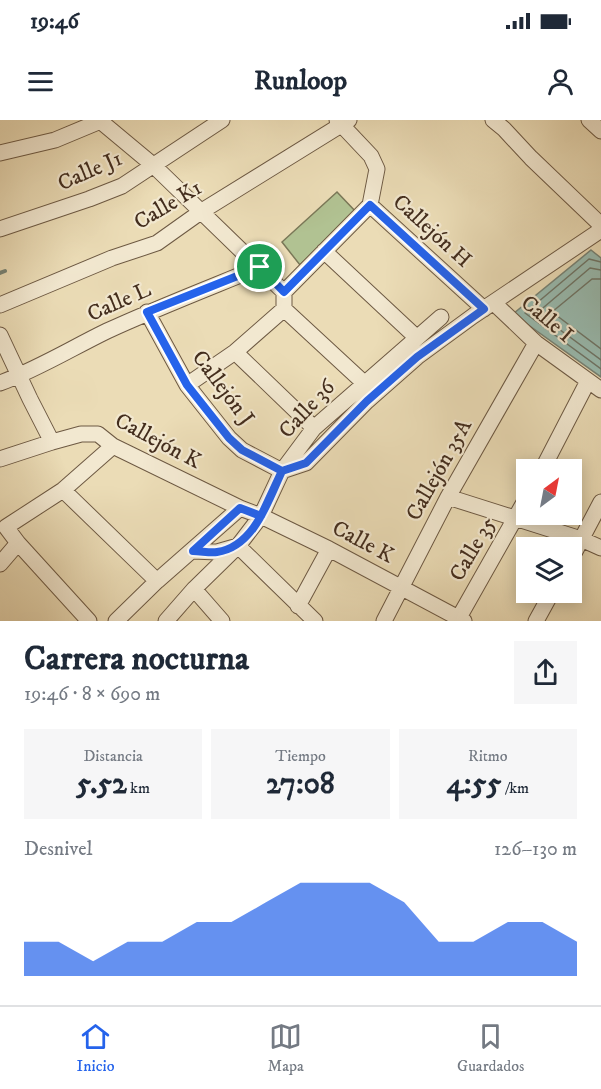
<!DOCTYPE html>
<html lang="es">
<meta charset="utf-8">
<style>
:root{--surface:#fff;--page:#f6f6f7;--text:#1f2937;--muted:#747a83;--line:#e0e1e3;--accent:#2563eb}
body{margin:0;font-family:"IM FELL DW Pica",serif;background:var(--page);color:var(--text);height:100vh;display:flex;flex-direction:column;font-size:22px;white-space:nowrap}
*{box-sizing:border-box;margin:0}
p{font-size:20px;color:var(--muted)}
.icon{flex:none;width:33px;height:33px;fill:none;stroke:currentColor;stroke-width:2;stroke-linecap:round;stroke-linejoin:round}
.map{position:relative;height:501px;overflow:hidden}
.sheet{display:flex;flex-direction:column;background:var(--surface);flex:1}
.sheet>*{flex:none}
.needle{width:39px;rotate:32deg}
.buttons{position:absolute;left:516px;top:339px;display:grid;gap:12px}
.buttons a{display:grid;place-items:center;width:66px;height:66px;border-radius:0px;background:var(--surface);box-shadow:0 3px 15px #0003;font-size:30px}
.pin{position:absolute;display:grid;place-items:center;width:51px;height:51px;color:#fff;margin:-26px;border:3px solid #fff;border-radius:50%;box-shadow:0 2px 6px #0007}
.round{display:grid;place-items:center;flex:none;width:63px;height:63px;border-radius:0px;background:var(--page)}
.summary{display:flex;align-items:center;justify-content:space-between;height:102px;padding:0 24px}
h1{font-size:33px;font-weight:800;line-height:45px}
.stats{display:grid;grid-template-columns:repeat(3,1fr);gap:9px;height:102px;padding:6px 24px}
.stats div{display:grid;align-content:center;border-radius:0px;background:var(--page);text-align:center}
.stats b{font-size:30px;font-weight:800}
.stats small{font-size:16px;font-weight:400}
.stats p{font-size:16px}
.chart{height:168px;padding:12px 24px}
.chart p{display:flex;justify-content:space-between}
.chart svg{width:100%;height:108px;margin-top:6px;fill:var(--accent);opacity:.7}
.status{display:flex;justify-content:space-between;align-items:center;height:42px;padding:0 30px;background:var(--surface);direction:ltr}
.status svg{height:16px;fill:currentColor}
header{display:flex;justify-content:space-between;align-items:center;height:78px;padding:0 24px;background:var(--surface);font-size:27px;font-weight:800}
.tabs{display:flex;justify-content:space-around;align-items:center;height:84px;border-top:2px solid var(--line);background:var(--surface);font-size:16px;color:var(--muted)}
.tabs a{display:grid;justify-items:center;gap:3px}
.tabs .selected{color:var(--accent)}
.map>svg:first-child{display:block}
</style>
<div class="status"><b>19:46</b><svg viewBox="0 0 49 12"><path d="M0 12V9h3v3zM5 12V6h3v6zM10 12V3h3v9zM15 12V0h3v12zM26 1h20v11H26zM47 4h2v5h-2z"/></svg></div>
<header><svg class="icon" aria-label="menu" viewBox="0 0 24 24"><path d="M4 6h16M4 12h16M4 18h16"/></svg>Runloop<svg class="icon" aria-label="person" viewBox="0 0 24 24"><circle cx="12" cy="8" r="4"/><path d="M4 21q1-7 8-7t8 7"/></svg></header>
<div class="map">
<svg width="601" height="501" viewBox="0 0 601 501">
<rect width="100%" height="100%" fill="#ebdcb6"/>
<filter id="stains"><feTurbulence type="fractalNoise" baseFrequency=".00333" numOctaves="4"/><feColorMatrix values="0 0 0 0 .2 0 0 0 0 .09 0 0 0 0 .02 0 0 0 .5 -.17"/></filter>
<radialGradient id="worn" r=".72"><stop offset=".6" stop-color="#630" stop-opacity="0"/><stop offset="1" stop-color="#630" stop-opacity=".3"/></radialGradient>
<!-- green -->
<path fill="#b1c292" stroke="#7a7858" stroke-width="1.5" d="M337,72l20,21 -57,52 -18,-23z"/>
<!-- water -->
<path fill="#98bbb0" stroke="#768275" stroke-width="1.5" d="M591,130l10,8v119l-88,-63z"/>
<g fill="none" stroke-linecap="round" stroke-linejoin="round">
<!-- shore -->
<path stroke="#6e7466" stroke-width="1.5" d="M601,142l-12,-3 -64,54 76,56
M601,150l-11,-2 -53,45 64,47
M601,159h-9l-40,33 49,37"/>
<!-- stream -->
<path stroke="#768275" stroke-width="4" d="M0,153l5,-2"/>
<defs>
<path id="minor" d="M99,0l54,45 131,127
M337,0l34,36 6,13 -7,36 114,104
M493,0l11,9 27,29 70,67
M589,0l12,11
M0,33l55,-13 48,-20
M0,109l89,-30 33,-13 100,-66
M324,131l92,86
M284,172v17l80,74
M284,172l86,-87
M494,183l42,40 65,47
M0,185l112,-47 45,-15 45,-32 147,-91
M147,192l40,73 42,53 13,12 40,21 24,-8 61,-62 50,-44 56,-41 128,-86
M0,215l30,64 22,43 29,-8h17l15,12 127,62 21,8 68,33 135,72
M235,232l79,76
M0,263c36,-13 72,-35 107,-52 50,-23 102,-43 153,-64
M187,265l48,-33 49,-43
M0,339l52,-17
M542,350l46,-89
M63,370l94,91
M448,377l133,42 20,9
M18,423l71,78
M193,431l24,1 21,-6 23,-30 21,-45 32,-43 127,-111
M572,437l29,-55
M0,444l18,-21 -12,-16 57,-37 50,-44
M194,469l28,32
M298,486l31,-57
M116,501l41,-40 83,-73
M166,501l28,-32 44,-43 77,75
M384,501l64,-124 88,-154
M457,501l69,-122
M536,501l16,-29"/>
</defs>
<!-- minor casing -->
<use href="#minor" stroke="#6d5943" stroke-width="17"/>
<!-- minor -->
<use href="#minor" stroke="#f2e8d0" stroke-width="15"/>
</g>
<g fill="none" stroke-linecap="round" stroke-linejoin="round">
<defs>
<path id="route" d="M260,147l-113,45 40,73 42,53 13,12 40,21c-14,30 -28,76 -65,81 -7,1 -16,-1 -24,-1l47,-43 21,8 21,-45 24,-8 61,-62 50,-44 67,-48 -114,-104 -86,87 -24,-25"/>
</defs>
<!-- route casing -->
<use href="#route" stroke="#fff" stroke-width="12"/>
<!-- route -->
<use href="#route" stroke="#2563eb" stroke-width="8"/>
</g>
<g text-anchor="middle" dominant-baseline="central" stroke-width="4.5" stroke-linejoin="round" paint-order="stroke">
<!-- street labels -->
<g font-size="22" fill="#432d1d" stroke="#f2e8d0">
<text transform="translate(90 51) rotate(-24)">Calle J1</text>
<text transform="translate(168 85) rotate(-31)">Calle K1</text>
<text transform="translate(432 111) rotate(42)">Callejón H</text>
<text transform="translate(119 182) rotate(-24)">Calle L</text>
<text transform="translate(547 199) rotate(40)">Calle I</text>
<text transform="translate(223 268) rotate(53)">Callejón J</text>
<text transform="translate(307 289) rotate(-47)">Calle 36</text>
<text transform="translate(158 321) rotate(28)">Callejón K</text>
<text transform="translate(439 350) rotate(-61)">Callejón 35A</text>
<text transform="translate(363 422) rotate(28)">Calle K</text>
<text transform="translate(473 429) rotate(-60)">Calle 35</text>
</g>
</g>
<rect width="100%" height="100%" filter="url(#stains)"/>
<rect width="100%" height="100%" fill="url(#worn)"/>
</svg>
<div class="buttons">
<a><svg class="needle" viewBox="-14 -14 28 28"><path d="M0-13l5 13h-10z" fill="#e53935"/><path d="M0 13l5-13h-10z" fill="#747a83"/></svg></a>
<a><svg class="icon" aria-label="layers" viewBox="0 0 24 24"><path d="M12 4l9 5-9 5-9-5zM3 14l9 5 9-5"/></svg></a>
</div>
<div class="pin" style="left:260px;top:147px;background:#1e9e55"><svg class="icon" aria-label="arrive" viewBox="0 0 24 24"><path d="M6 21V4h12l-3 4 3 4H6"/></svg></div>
</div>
<section class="sheet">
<div class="summary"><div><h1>Carrera nocturna</h1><p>19:46 · 8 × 690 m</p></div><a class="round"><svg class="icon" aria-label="share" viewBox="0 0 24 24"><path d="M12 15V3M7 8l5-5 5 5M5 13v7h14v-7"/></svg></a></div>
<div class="stats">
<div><p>Distancia</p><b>5.52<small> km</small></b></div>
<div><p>Tiempo</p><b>27:08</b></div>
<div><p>Ritmo</p><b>4:55<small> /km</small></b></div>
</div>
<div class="chart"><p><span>Desnivel</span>126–130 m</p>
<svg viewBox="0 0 160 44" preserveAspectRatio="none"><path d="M0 44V30L10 30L20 38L30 30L40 30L50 22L60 22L70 14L80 6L90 6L100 6L110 14L120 30L130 30L140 22L150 22L160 30V44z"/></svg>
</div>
</section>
<nav class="tabs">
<a class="selected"><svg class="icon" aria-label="home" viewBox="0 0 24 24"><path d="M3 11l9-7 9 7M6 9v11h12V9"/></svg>Inicio</a>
<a><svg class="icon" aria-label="map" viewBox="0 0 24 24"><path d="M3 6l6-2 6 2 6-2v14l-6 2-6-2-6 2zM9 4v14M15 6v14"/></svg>Mapa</a>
<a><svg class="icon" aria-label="saved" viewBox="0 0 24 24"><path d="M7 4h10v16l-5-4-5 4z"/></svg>Guardados</a>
</nav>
